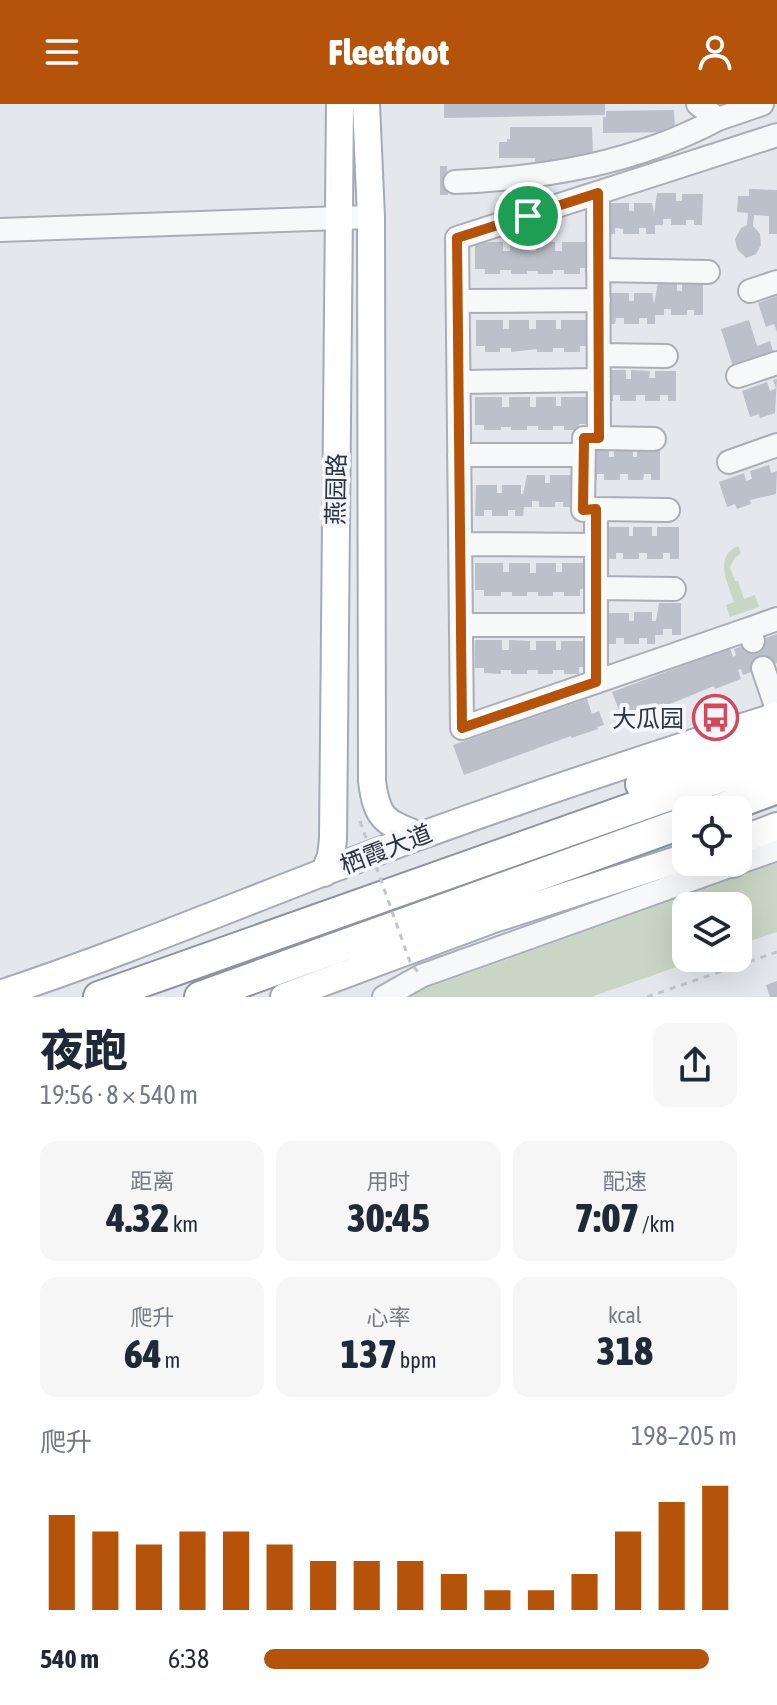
<!DOCTYPE html>
<html lang="zh">
<meta charset="utf-8">
<style>
:root{--surface:#fff;--page:#f6f6f7;--text:#1f2937;--muted:#747a83;--accent:#b45309}
body{margin:0;font-family:"Asap Condensed","Noto Sans SC",sans-serif;background:var(--page);color:var(--text);height:100vh;display:flex;flex-direction:column;font-size:30px;white-space:nowrap}
*{box-sizing:border-box;margin:0}
p{font-size:26px;color:var(--muted)}
.icon{flex:none;width:44px;height:44px;fill:none;stroke:currentColor;stroke-width:2;stroke-linecap:round;stroke-linejoin:round}
.map{position:relative;height:893px;overflow:hidden}
.details{display:flex;flex-direction:column;background:var(--surface);flex:1}
.details>*{flex:none}
.fabs{position:absolute;left:672px;top:692px;display:grid;gap:16px}
.fabs a{display:grid;place-items:center;width:80px;height:80px;border-radius:16px;background:var(--surface);box-shadow:0 8px 32px #0002;font-size:40px}
.pin{position:absolute;display:grid;place-items:center;width:68px;height:68px;color:#fff;margin:-34px;border:4px solid #fff;border-radius:50%;box-shadow:0 2px 8px #0007}
.round{display:grid;place-items:center;flex:none;width:84px;height:84px;border-radius:16px;background:var(--page)}
.headline{display:flex;align-items:center;justify-content:space-between;height:136px;padding:0 40px}
h1{font-size:44px;font-weight:800;line-height:60px}
.stats{display:grid;grid-template-columns:repeat(3,1fr);gap:12px;height:136px;padding:8px 40px}
.stats div{display:grid;align-content:center;border-radius:16px;background:var(--page);text-align:center}
.stats b{font-size:40px;font-weight:800}
.stats small{font-size:22px;font-weight:400}
.stats p{font-size:22px}
.chart{height:224px;padding:16px 40px}
.chart p{display:flex;justify-content:space-between}
.chart svg{width:100%;height:144px;margin-top:8px;stroke:var(--accent);stroke-width:6}
ul{padding:0 40px;list-style:none;font-size:26px}
li{display:grid;grid-template-columns:128px 96px 1fr;align-items:center;height:60px}
li i{height:20px;border-radius:10px;background:var(--accent)}
header{display:flex;justify-content:space-between;align-items:center;height:104px;padding:0 40px;background:var(--accent);color:#fff;font-size:36px;font-weight:800}
.map>svg:first-child{display:block}
</style>
<header><svg class="icon" aria-label="menu" viewBox="0 0 24 24"><path d="M4 6h16M4 12h16M4 18h16"/></svg>Fleetfoot<svg class="icon" aria-label="person" viewBox="0 0 24 24"><circle cx="12" cy="8" r="4"/><path d="M4 21q1-7 8-7t8 7"/></svg></header>
<div class="map">
<svg width="777" height="893" viewBox="0 0 777 893">
<rect width="100%" height="100%" fill="#e4e7ec"/>
<!-- green -->
<path fill="#c9d6c5" d="M738,442l3,7 -6,5 -5,9 5,14h3l6,18 11,-4 4,12 -29,10 -4,-12 8,-3c-6,-19 -21,-45 4,-56z
M777,759v69l-39,13v-39h-52v52h16l-111,39h-189z"/>
<!-- building -->
<path fill="#bbc0ca" d="M444,0h161v11l-161,3z
M674,6l1,22 -72,1v-16h3v-6z
M510,23h82l1,29 -23,3 -9,-1v7l-26,1v-8h-36v-16h8v-3h3z
M440,62h7l1,29h-8z
M749,85l28,1v44h-8v-18l-15,-1 -1,11 7,8 1,11 -5,9 -10,4 -9,-9 -2,-10 6,-11 6,-3 1,-12 -11,-1 1,-16h11z
M657,89h19v8h6v-7h21l-1,31h-8v-5h-8v5h-15v-6h-8v6h-8v9h-9v-6h-7v6h-16v-5l-8,-1v6h-8v-31h22v8h5v-8h18l2,11z
M475,138h28v9h7v-9h19v9h7v-9h19v9h7v-9h27v26h-9v6h-16v-4h-11v4h-15v-3h-11v3h-16v-4h-11v4h-15v-5h-10z
M658,179h19v8h5v-7h21v31h-9v-5h-7v5h-16v-6h-7v6h-9v9h-8v-6h-8v6h-15v-6h-8l-1,6h-8v-31h22v8h5v-8h18l2,11z
M777,192v36l-3,-8 -8,3 -8,-24z
M476,216h27v9h6v-9h20v9h7v-9h20v9h5v-9h27v26h-8v6h-16v-4h-11v4h-16v-3l-26,3v-4h-11v4h-15v-6h-9z
M749,216l8,26 13,-5 4,13 -41,13 -12,-38z
M605,266h21v9h5v-9l19,1 -1,7h6v-7h21v30h-8v-6h-8v6h-15v-6h-9v6h-16v-6h-7v6h-9z
M777,275l-2,34 -15,5 -1,-4 -9,3 -8,-26 25,-9 3,9 6,-3 -3,-8z
M475,293h27v10h7v-10h21v10h6v-10h20v9h5v-9h28v27h-10v6h-15v-4h-11v4h-15v-4h-11v4h-16v-3h-10v3h-17v-5h-9z
M588,344h21v9h5v-9h19v9h4v-9h23v32h-9v-6h-7l-1,6h-15v-6h-8v6h-16v-6h-7v6h-9z
M769,361l2,8 6,-2 -1,23 -26,6 1,4 -14,5 -2,-5 -8,3 -8,-25 25,-9 2,8 6,-2 -2,-8z
M527,371h18v8h5v-8h22v32h-9v-5h-8v5h-16v-6h-7v6h-8l-1,9h-8v-6h-7v6h-16v-6h-8v6h-9l1,-31h21v8h5v-8h19v9h2z
M608,423h21v9h4v-9h19v9h5v-9h22v32h-9v-6h-7v6h-16v-6h-8v6h-16v-6h-7v6h-8z
M475,459h28v9h6v-9h21v10h6v-10h20v9h6v-9h27v26h-9v7h-16v-4h-11v4h-15v-4h-11v4h-15v-4h-11v4h-17v-6h-9z
M659,499h22v32h-9v-6h-9v6h-8v9h-8v-6h-8v6h-15v-6h-8v6h-9v-31h22v8h5v-9h18v9h4z
M777,530v29l-34,12 -2,-6 -3,1 3,9 -26,10 -1,-3 -49,20 -1,-3 -24,12 -1,-3 -17,6 -10,-26 118,-44 3,9 3,-2 -2,-6z
M475,536h27v10h7v-10l21,1v9h6v-9h20v9h5v-9h28v26h-10v7h-15v-4h-11v4h-15v-4h-11v4h-16v-4h-10v4l-17,-1v-5h-9z
M587,595l5,15 7,-3 5,14 -7,2 1,2 -27,9v-2l-107,39 -11,-30z
M777,877v16h-7l-4,-12z"/>
<g fill="none" stroke-linecap="round" stroke-linejoin="round">
<defs>
<path id="minor" d="M698,0l20,15 44,-15
M455,78c92,-4 180,-19 263,-63
M0,126l371,-13
M598,166l110,2
M750,187l27,-9
M458,197l141,-1
M599,251l67,1
M738,272l39,-13
M459,278l140,-2
M599,334l55,1
M459,351h124
M729,358l48,-17
M596,405l72,1
M460,440l136,1
M596,484l78,1
M461,521h135
M749,525l-287,99 -5,-490 320,-103
M753,537l-4,-12 28,-10
M763,564l14,41
M596,578v-173l-13,1 1,-72h15l-1,-245
M384,893l37,-21 356,-127"/>
<path id="major" d="M366,0l5,113 1,564c5,39 13,41 48,55
M738,737l39,-15
M728,758l5,2
M324,769l7,-17 2,-17 7,-735
M0,890c142,-47 279,-107 420,-158 118,-43 237,-82 357,-120
M284,893l207,-77 195,-63"/>
<path id="highway" d="M641,680l136,-53
M718,706l59,-22
M99,893l678,-240
M200,893l486,-175"/>
</defs>
<!-- minor casing -->
<use href="#minor" stroke="#a9aeb7" stroke-width="26"/>
<!-- major casing -->
<use href="#major" stroke="#a3abb8" stroke-width="30"/>
<!-- highway casing -->
<use href="#highway" stroke="#8b94a3" stroke-width="34"/>
<!-- path -->
<path stroke="#c2c5cb" stroke-width="3" stroke-dasharray="6 6" stroke-linecap="butt" d="M647,893l130,-45"/>
<!-- minor -->
<use href="#minor" stroke="#f7f8fa" stroke-width="22"/>
<!-- major -->
<use href="#major" stroke="#fff" stroke-width="26"/>
<!-- highway -->
<use href="#highway" stroke="#fff" stroke-width="30"/>
<!-- path-bridge -->
<path stroke="#c2c5cb" stroke-width="3" stroke-dasharray="6 6" stroke-linecap="butt" d="M360,717l50,141 11,14"/>
</g>
<g fill="none" stroke-linecap="round" stroke-linejoin="round">
<defs>
<path id="route" d="M598,89l1,245h-15l-1,72 13,-1v173l-134,46 -5,-490z"/>
</defs>
<!-- route casing -->
<use href="#route" stroke="#fff" stroke-width="16"/>
<!-- route -->
<use href="#route" stroke="#b45309" stroke-width="10"/>
</g>
<!-- icons -->
<defs>
<symbol id="bus-ring" viewBox="-11 -11 22 22"><circle r="9.5" fill="#f4f6f9" stroke="#d1495b" stroke-width="1.5"/><path d="M-5-6H5V4H4V6H2V4H-2V6H-4V4H-5ZM-3.5-4V0h7V-4ZM-3.5 1.2v1.5H-2V1.2ZM2 1.2v1.5H3.5V1.2Z" fill="#d1495b"/></symbol>
</defs>
<g fill-rule="evenodd">
<use href="#bus-ring" x="690" y="588" width="51" height="51"/>
</g>
<g text-anchor="middle" dominant-baseline="central" stroke-width="8" stroke-linejoin="round" paint-order="stroke">
<!-- street labels -->
<g font-size="24" fill="#2b3445" stroke="#f4f6f9">
<text transform="translate(336 385) rotate(-89)">燕园路</text>
<text transform="translate(386 745) rotate(-21)">栖霞大道</text>
</g>
<!-- poi labels -->
<g font-size="24" fill="#2b3445" stroke="#f4f6f9" text-anchor="end">
<text x="684" y="614">大瓜园</text>
</g>
</g>
</svg>
<div class="fabs">
<a><svg class="icon" aria-label="locate" viewBox="0 0 24 24"><circle cx="12" cy="12" r="6"/><path d="M12 2v4M12 18v4M2 12h4M18 12h4"/></svg></a>
<a><svg class="icon" aria-label="layers" viewBox="0 0 24 24"><path d="M12 4l9 5-9 5-9-5zM3 14l9 5 9-5"/></svg></a>
</div>
<div class="pin" style="left:528px;top:112px;background:#1e9e55"><svg class="icon" aria-label="arrive" viewBox="0 0 24 24"><path d="M6 21V4h12l-3 4 3 4H6"/></svg></div>
</div>
<section class="details">
<div class="headline"><div><h1>夜跑</h1><p>19:56 · 8 × 540 m</p></div><a class="round"><svg class="icon" aria-label="share" viewBox="0 0 24 24"><path d="M12 15V3M7 8l5-5 5 5M5 13v7h14v-7"/></svg></a></div>
<div class="stats">
<div><p>距离</p><b>4.32<small> km</small></b></div>
<div><p>用时</p><b>30:45</b></div>
<div><p>配速</p><b>7:07<small> /km</small></b></div>
</div>
<div class="stats">
<div><p>爬升</p><b>64<small> m</small></b></div>
<div><p>心率</p><b>137<small> bpm</small></b></div>
<div><p>kcal</p><b>318</b></div>
</div>
<div class="chart"><p><span>爬升</span>198–205 m</p>
<svg viewBox="0 0 160 44" preserveAspectRatio="none"><path d="M5 44V15M15 44V20M25 44V24M35 44V20M45 44V20M55 44V24M65 44V29M75 44V29M85 44V29M95 44V33M105 44V38M115 44V38M125 44V33M135 44V20M145 44V11M155 44V6"/></svg>
</div>
<ul>
<li><b>540 m</b>6:38<i style="width:94%"></i></li>
</ul>
</section>
